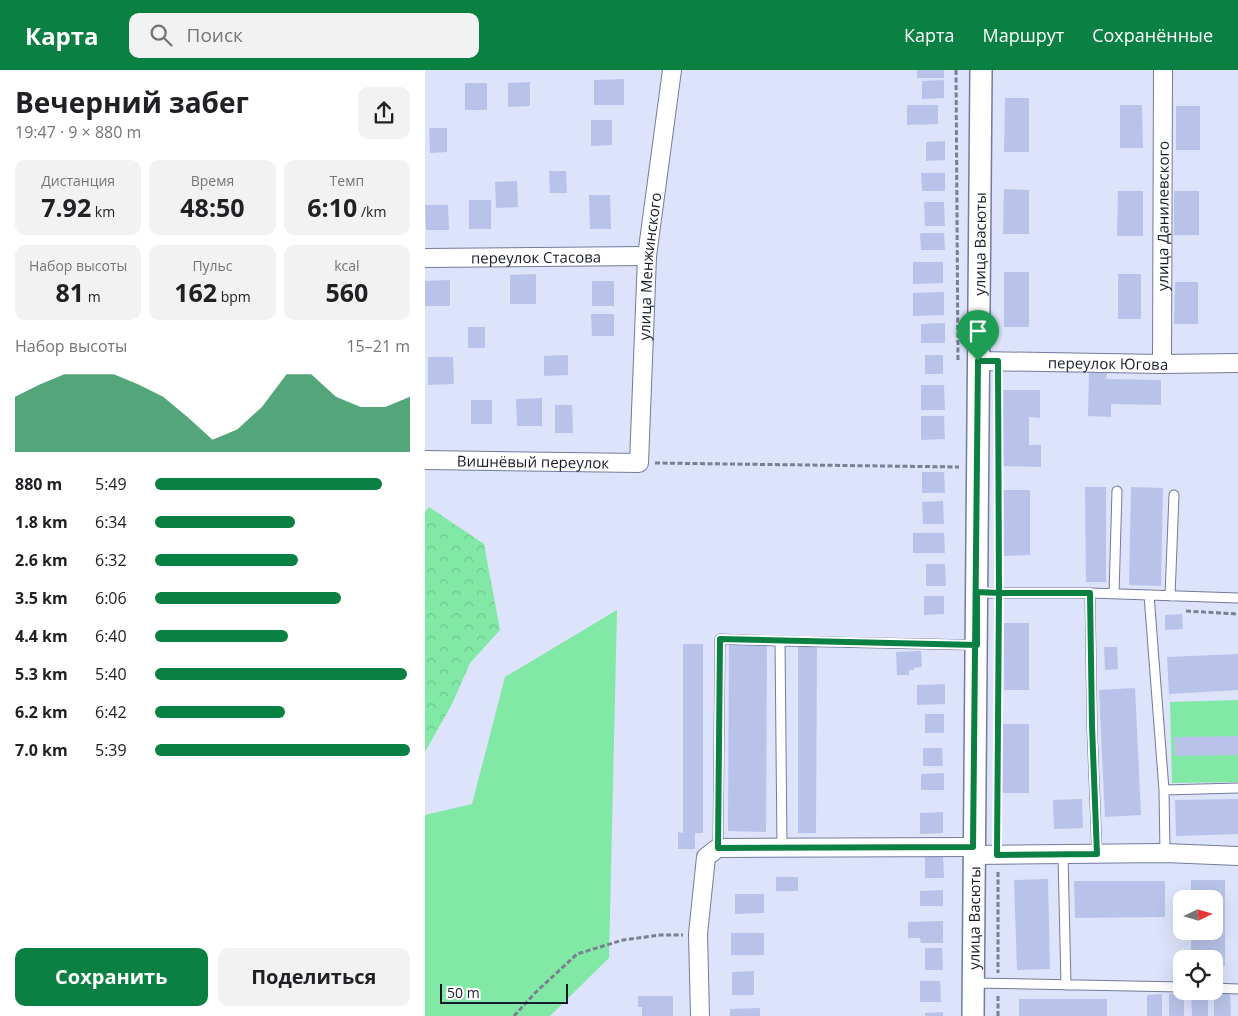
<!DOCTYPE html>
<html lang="ru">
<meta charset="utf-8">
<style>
:root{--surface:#fff;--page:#f2f2f2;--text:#202124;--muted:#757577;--accent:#0b8043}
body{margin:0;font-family:"Open Sans",sans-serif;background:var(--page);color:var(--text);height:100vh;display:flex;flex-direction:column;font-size:19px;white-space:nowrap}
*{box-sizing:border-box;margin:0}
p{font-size:16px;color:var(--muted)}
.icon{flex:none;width:28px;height:28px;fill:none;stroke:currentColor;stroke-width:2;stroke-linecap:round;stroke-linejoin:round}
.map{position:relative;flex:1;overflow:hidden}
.details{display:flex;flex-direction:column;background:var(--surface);width:425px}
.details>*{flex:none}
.needle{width:32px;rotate:85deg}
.fabs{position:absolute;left:748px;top:820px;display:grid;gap:10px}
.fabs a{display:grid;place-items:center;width:50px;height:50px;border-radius:10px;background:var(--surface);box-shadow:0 5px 20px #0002;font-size:25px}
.scale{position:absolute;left:15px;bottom:12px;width:128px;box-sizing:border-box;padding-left:5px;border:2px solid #171b28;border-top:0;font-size:14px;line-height:18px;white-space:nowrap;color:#171b28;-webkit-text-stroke:4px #fff;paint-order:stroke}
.pin{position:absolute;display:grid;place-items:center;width:42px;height:42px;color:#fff;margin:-51px -21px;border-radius:50% 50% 50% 0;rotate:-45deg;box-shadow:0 0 5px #0007}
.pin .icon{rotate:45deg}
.round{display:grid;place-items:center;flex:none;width:52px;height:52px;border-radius:10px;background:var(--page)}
.head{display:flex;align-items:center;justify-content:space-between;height:85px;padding:0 15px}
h1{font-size:28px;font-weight:700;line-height:38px}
.metrics{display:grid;grid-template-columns:repeat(3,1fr);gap:8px;height:85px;padding:5px 15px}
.metrics div{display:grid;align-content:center;border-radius:10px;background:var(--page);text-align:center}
.metrics b{font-size:25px;font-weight:700}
.metrics small{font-size:14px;font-weight:400}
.metrics p{font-size:14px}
.chart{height:140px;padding:10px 15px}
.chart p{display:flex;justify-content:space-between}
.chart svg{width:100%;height:90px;margin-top:5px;fill:var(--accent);opacity:.7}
.primary-button{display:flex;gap:10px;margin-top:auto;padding:10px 15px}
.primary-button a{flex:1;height:58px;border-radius:10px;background:var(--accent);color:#fff;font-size:20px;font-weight:700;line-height:58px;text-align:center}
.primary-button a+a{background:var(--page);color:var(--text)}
ul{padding:0 15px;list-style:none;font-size:16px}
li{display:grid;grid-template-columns:80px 60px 1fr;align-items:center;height:38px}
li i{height:12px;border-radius:6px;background:var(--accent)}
header{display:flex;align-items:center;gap:30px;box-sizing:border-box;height:70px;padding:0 25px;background:var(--accent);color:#fff}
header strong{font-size:24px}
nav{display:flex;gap:28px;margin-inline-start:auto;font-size:18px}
.search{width:350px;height:45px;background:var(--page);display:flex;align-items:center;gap:12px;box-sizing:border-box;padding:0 18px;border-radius:10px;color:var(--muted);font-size:19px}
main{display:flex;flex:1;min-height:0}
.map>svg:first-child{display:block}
</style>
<header>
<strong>Карта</strong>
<div class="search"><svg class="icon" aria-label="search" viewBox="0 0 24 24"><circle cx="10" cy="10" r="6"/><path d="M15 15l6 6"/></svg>Поиск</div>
<nav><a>Карта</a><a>Маршрут</a><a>Сохранённые</a></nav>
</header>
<main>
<section class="details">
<div class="head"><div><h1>Вечерний забег</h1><p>19:47 · 9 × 880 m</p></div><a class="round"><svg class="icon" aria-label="share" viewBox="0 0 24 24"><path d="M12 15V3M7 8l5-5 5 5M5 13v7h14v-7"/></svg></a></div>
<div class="metrics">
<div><p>Дистанция</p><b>7.92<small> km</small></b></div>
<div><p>Время</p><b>48:50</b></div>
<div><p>Темп</p><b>6:10<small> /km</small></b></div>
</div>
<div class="metrics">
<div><p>Набор высоты</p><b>81<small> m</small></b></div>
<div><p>Пульс</p><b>162<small> bpm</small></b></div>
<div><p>kcal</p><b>560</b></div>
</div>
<div class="chart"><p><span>Набор высоты</span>15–21 m</p>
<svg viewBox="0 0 160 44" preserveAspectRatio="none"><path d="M0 44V17L10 11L20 6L30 6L40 6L50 11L60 17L70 27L80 38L90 33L100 22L110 6L120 6L130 17L140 22L150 22L160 17V44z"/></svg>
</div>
<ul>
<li><b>880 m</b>5:49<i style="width:89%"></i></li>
<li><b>1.8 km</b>6:34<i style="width:55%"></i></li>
<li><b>2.6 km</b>6:32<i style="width:56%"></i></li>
<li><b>3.5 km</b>6:06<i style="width:73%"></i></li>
<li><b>4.4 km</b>6:40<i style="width:52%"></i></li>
<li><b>5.3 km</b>5:40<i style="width:99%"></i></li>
<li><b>6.2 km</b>6:42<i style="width:51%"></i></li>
<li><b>7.0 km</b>5:39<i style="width:100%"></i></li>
</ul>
<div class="primary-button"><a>Сохранить</a><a>Поделиться</a></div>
</section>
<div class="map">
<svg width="813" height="946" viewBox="0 0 813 946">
<defs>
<pattern id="forest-crowns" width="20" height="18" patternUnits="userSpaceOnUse" patternTransform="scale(1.25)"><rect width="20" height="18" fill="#81e9a5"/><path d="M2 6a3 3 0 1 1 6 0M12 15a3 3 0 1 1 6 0" fill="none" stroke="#6fc78e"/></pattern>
</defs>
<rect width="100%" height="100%" fill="#dce3fa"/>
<!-- grass -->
<path fill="#81e9a5" d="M192,540l-8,348 -59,58h-125v-201l47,-11 33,-127z
M813,630v82l-66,1 -2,-81z"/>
<!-- forest -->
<path fill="url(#forest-crowns)" d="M4,437l55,37 16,86 -30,33 -18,41 -27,48v-240z"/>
<!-- building -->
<path fill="#b9c3e9" d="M492,0h27v8h-27z
M199,9v26h-30v-25z
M519,10v18l-22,1v-18z
M105,12v24l-22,1v-24z
M40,13h22v27h-22z
M580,28h24v54h-25z
M482,35h31v19l-31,1z
M695,35h22l1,43h-23z
M751,36h24v44h-24z
M166,50h21v25l-21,1z
M4,58h18v24l-17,1z
M520,71v19l-19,1v-19z
M124,101h17l1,22h-17z
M496,103h24v18h-23z
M92,111l1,26 -22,1 -1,-26z
M579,119l25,1v44h-26z
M693,121h25v45h-26z
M749,121h25v44h-25z
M164,125h21l1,34h-21z
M44,130h22v29h-22z
M499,132h20l1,24h-20z
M0,135h23l1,25h-23z
M495,163h24l1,17h-24z
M488,192h30v21l-30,1z
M579,202h25v55h-25z
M111,204v30h-26v-29z
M693,204h23v45h-23z
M25,210v26h-25v-25z
M167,211h22v25h-22z
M750,212h23v42h-24z
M519,222v23l-31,1v-23z
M166,244h23v22h-22z
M520,253v20h-24v-19z
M43,257h17v21h-17z
M143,285v20l-24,1v-20z
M500,285h18v19h-18z
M3,287h25l1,27 -26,1z
M664,303h18l-1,6 55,1v25l-50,-1v13l-23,-1z
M496,315h23l1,25h-24z
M578,320h37v28l-11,-1v28h12v22l-39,-1z
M117,328v28h-25l-1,-27z
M46,330h21v24h-21z
M130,335h17l1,28h-18z
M496,346h23l1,23 -24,1z
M497,402h22l1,21h-23z
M660,417h21v95h-20z
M706,417l32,1 -2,98 -32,-1z
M577,420h28v65l-27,1z
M518,431l1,23h-21l-1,-22z
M488,463h31l1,20h-32z
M501,494h19l1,22h-20z
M499,526h20v18l-20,1z
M757,544l1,15 -18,1v-15z
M579,553h25v67h-25z
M304,573h38l-1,189 -38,-1z
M258,574h20v189h-8v16h-17v-17l5,1z
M373,577h19l-1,186h-18z
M679,577h13l1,22 -13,1z
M496,581l1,16 -8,1v2h-5v5h-12l-1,-23z
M813,584v36l-69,4 -2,-37z
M520,614v20l-28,1v-20z
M710,618l6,127 -36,2 -6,-127z
M500,644h19v19h-19z
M577,654h27v69h-27z
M813,666v19l-63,1 -1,-19z
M498,678h19l1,18h-20z
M519,703v17h-23v-16z
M657,729l1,29 -29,1 -1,-29z
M813,729v35l-62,2 -1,-36z
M518,742v21l-23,1v-21z
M500,787h18l1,21h-19z
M351,807h22v14h-22z
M623,809l2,90 -33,1 -3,-90z
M766,810h34v86h-11v-7h-23v-28h23v-32h-23z
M649,811h91v36l-90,1z
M518,820v16h-23v-15z
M310,824h29v19l-29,1z
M518,851v22h-22l-1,-5h-12v-16z
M306,863h33v22h-33z
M500,878h17l1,22h-18z
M329,901v24h-22v-23z
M495,911h20l1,21h-21z
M759,923v23h-15v-22z
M766,923h17v23h-16z
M737,924v22h-15v-21z
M789,924h16l1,22h-17z
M213,926h35v20h-31v-9h-4z
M594,929h88v17h-88z
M335,938v8h-30v-7z
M518,942v4h-18v-3z"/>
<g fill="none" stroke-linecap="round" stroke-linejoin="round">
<defs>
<path id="service" d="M552,523h113l148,5
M665,523l2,134 5,127
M689,524l3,-103
M724,525l15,195
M745,526l4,-101
M293,778l2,-209 60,2
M357,778l-2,-207 196,4
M740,783l-1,-63 74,-2
M638,785l3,130
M548,913l208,4
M789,918l24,1"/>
<g id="minor">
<path id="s1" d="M0,188l222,-2"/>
<path id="s2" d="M553,291l184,3 76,-1"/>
<path id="s3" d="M737,294l1,-294"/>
<path id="s4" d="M0,390l214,3 8,-207 25,-186"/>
<path d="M549,785l191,-2 73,3"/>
<path d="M275,946l-2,-82 8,-77 12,-9 256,-1"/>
</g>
<g id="tertiary">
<path id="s5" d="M548,946l8,-946"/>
</g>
</defs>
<!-- service casing -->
<use href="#service" stroke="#737b9e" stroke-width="11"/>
<!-- minor casing -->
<use href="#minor" stroke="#737b9e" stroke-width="20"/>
<!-- tertiary casing -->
<use href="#tertiary" stroke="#737b9e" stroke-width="24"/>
<!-- path -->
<path stroke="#7a8092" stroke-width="3" stroke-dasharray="5 2.5" stroke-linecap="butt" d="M531,0l2,292
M230,393l304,4
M573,397l1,113
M761,541l52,3
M573,768l1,-234
M573,802v101
M89,946l21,-23 42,-39 46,-14 37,-5h23
M573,946v-22"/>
<!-- service -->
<use href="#service" stroke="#fff" stroke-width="9"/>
<!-- minor -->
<use href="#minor" stroke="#fff" stroke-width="18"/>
<!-- tertiary -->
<use href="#tertiary" stroke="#fff" stroke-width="21"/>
</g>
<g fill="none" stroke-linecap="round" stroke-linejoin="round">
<defs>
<path id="route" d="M553,291c-1,162 -2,324 -5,486l-255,1 2,-209 257,6v-53l22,1 -2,262 100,-1 -5,-128 -2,-133h-91l-1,-232h-20"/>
</defs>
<!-- route casing -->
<use href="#route" stroke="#fff" stroke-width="10"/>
<!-- route -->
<use href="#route" stroke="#0b8043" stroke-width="6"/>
</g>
<g text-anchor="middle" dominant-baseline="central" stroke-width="4" stroke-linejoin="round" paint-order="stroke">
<!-- street labels -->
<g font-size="15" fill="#171b28" stroke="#fff">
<text stroke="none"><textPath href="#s3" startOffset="148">улица Данилевского</textPath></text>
<text stroke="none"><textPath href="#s5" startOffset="772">улица Васюты</textPath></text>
<text stroke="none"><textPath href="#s1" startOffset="111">переулок Стасова</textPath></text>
<text stroke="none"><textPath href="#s4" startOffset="411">улица Менжинского</textPath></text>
<text stroke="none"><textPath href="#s2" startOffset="130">переулок Югова</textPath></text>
<text stroke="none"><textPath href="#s4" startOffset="108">Вишнёвый переулок</textPath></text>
<text stroke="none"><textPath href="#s5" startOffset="98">улица Васюты</textPath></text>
</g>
</g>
</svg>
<div class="fabs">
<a><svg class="needle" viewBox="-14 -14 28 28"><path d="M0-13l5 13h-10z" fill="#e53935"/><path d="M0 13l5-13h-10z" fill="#757577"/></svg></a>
<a><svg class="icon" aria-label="locate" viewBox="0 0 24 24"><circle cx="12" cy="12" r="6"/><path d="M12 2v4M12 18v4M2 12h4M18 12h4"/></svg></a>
</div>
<div class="scale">50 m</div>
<div class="pin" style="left:553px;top:291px;background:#1e9e55"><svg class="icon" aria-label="arrive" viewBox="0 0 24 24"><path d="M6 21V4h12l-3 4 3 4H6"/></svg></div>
</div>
</main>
